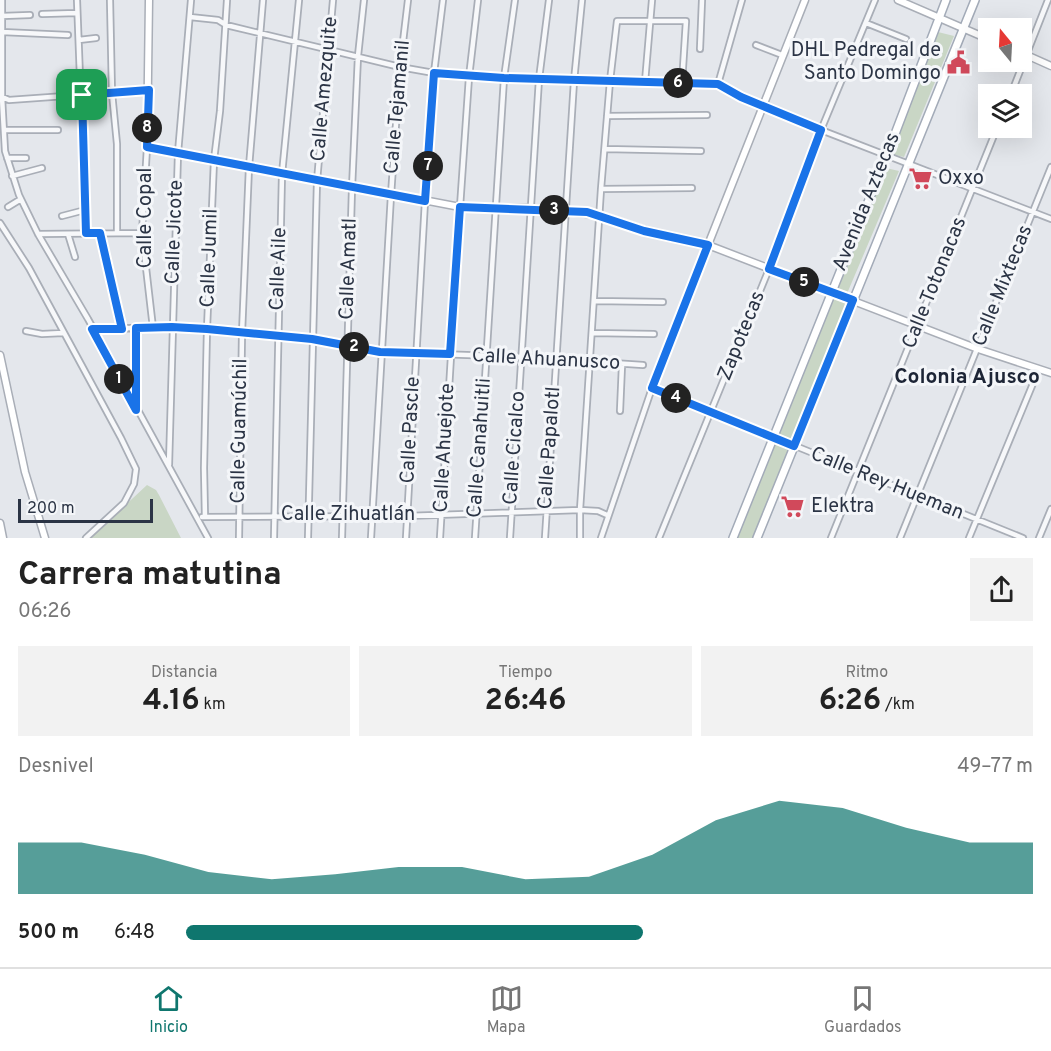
<!DOCTYPE html>
<html lang="es">
<meta charset="utf-8">
<style>
:root{--surface:#fff;--page:#f2f2f2;--text:#222;--muted:#767676;--line:#e0e0e0;--accent:#0f766e}
body{margin:0;font-family:Overpass,sans-serif;background:var(--page);color:var(--text);height:100vh;display:flex;flex-direction:column;font-size:22px;white-space:nowrap}
*{box-sizing:border-box;margin:0}
p{font-size:20px;color:var(--muted)}
.icon{flex:none;width:33px;height:33px;fill:none;stroke:currentColor;stroke-width:2;stroke-linecap:round;stroke-linejoin:round}
.map{position:relative;height:538px;overflow:hidden}
.side{display:flex;flex-direction:column;background:var(--surface);flex:1}
.side>*{flex:none}
.needle{width:39px;rotate:342deg}
.controls{position:absolute;left:978px;top:18px;display:grid;gap:12px}
.controls a{display:grid;place-items:center;width:54px;height:54px;border-radius:0px;background:var(--surface);box-shadow:0 6px 24px #0002;font-size:30px}
.scale{position:absolute;left:18px;bottom:15px;width:135px;box-sizing:border-box;padding-left:6px;border:3px solid #2b3445;border-top:0;font-size:16px;line-height:21px;white-space:nowrap;color:#2b3445;-webkit-text-stroke:4px #f4f6f9;paint-order:stroke}
.pin{position:absolute;display:grid;place-items:center;width:51px;height:51px;color:#fff;margin:-26px;border-radius:12px;box-shadow:0 3px 9px #0006}
.km{position:absolute;width:30px;height:30px;margin:-15px;border-radius:50%;background:#222;color:#fff;font-size:16px;line-height:30px;text-align:center}
.round{display:grid;place-items:center;flex:none;width:63px;height:63px;border-radius:0px;background:var(--page)}
.head{display:flex;align-items:center;justify-content:space-between;height:102px;padding:0 18px}
h1{font-size:33px;font-weight:700;line-height:45px}
.metrics{display:grid;grid-template-columns:repeat(3,1fr);gap:9px;height:102px;padding:6px 18px}
.metrics div{display:grid;align-content:center;border-radius:0px;background:var(--page);text-align:center}
.metrics b{font-size:30px;font-weight:700}
.metrics small{font-size:16px;font-weight:400}
.metrics p{font-size:16px}
.chart{height:168px;padding:12px 18px}
.chart p{display:flex;justify-content:space-between}
.chart svg{width:100%;height:108px;margin-top:6px;fill:var(--accent);opacity:.7}
ul{padding:0 18px;list-style:none;font-size:20px}
li{display:grid;grid-template-columns:96px 72px 1fr;align-items:center;height:45px}
li i{height:15px;border-radius:8px;background:var(--accent)}
.tab-bar{display:flex;justify-content:space-around;align-items:center;height:84px;border-top:2px solid var(--line);background:var(--surface);font-size:16px;color:var(--muted)}
.tab-bar a{display:grid;justify-items:center;gap:3px}
.tab-bar .on{color:var(--accent)}
.map>svg:first-child{display:block}
</style>
<div class="map">
<svg width="1051" height="538" viewBox="0 0 1051 538">
<rect width="100%" height="100%" fill="#e4e7ec"/>
<!-- green -->
<path fill="#c9d6c5" d="M938,32l16,4 -50,121 -13,-3z
M886,168l13,3 -53,125 -11,-2z
M841,297l5,8 -52,135 -16,-6 55,-134z
M776,441l16,7 -39,90h-17z
M147,485l9,5 3,5 22,43h-91z"/>
<g fill="none" stroke-linecap="round" stroke-linejoin="round">
<defs>
<path id="street" d="M2,0v97l3,54 14,44 19,39 50,85 120,219
M77,0l9,233
M110,0l2,93 5,51v89
M42,14l35,-1
M2,16l28,-1
M190,17l28,3 8,5 174,42 34,6 70,5 214,6 23,13 80,33 230,89
M866,23l40,16
M2,32l66,3
M79,40l17,-2
M756,45l26,10
M700,49l2,-49
M645,82l7,-82
M718,84l24,-84
M1011,94l37,-94
M0,96l9,4 140,-10
M607,116l100,-1
M4,130h54
M147,147l-5,86 11,95
M605,149l96,2
M7,158h19
M12,176l30,-8
M601,189l91,-1
M8,207l13,-8
M62,216l23,-6
M0,223l29,45 92,170 15,31 -2,15 -10,19 -38,35
M100,233l22,96
M38,234l104,-1
M68,234l7,23
M595,301l68,1
M136,328v82
M92,329l80,-2 35,2 105,10 68,13 142,5 121,8
M26,331l16,3 21,-1
M592,333l62,1
M652,388l371,150
M620,411l2,-46
M169,465l9,-312 13,-153
M202,517l204,-1 174,-6 18,1 9,4
M205,517l-1,-49 3,-139 7,-169 6,-49 7,-111
M239,538l3,-205 7,-166 14,-167
M274,538l8,-364 17,-174
M308,538l9,-357 16,-181
M342,538l10,-350 6,-132 6,-56
M371,538l20,-343 9,-128 8,-67
M406,538l19,-337 9,-128 9,-73
M440,538l20,-331 9,-130 9,-77
M475,538l29,-460 11,-78
M510,538l29,-459 10,-79
M545,538l29,-457 8,-81
M580,538v-28l21,-321 9,-108 7,-60h69l-4,62
M601,538l51,-150 56,-143
M659,538l110,-269 52,-139 54,-130
M831,538l166,-410
M900,538l151,-371
M969,538l70,-169
M1039,538l12,-29"/>
<path id="secondary" d="M149,0l-2,147 313,60 70,1 69,7 55,18 54,12 270,104 73,24
M898,0l90,39
M1022,53l29,13
M708,245l97,-245
M0,355l25,117 20,66
M0,523l3,15"/>
<path id="primary" d="M733,538l154,-383 59,-155
M757,538l218,-538"/>
</defs>
<!-- street casing -->
<use href="#street" stroke="#a9aeb7" stroke-width="8"/>
<!-- secondary casing -->
<use href="#secondary" stroke="#a9aeb7" stroke-width="9"/>
<!-- primary casing -->
<use href="#primary" stroke="#a3abb8" stroke-width="10"/>
<!-- street -->
<use href="#street" stroke="#f7f8fa" stroke-width="4.5"/>
<!-- secondary -->
<use href="#secondary" stroke="#fff" stroke-width="6"/>
<!-- primary -->
<use href="#primary" stroke="#fff" stroke-width="7"/>
</g>
<g fill="none" stroke-linecap="round" stroke-linejoin="round">
<defs>
<path id="route" d="M434,73l70,5 214,6 23,13 80,33 -52,139 84,31 -59,146 -142,-58 56,-143 -64,-14 -57,-19 -127,-5 -10,147 -70,-2 -68,-13 -105,-10 -35,-2 -36,1v82l-44,-81h30l-22,-96h-14l-4,-138 67,-5 -2,57 278,54z"/>
</defs>
<!-- route casing -->
<use href="#route" stroke="#fff" stroke-width="12"/>
<!-- route -->
<use href="#route" stroke="#1a73e8" stroke-width="8"/>
</g>
<!-- icons -->
<defs>
<symbol id="civic-bare" viewBox="-9 -9 18 18"><path d="M-.6-6.5H3V-4.5H.6V-3L4-1V1h2V6H-6V1h2V-1L-.6-3ZM-1.2 2.5V6h2.4V2.5Z" fill="#d1495b" stroke="#f4f6f9" stroke-width="2.5" paint-order="stroke"/></symbol>
<symbol id="supermarket-bare" viewBox="-9 -9 18 18"><path d="M-6-5.5h2.5l.6 2H6L4.5 2H-2.5L-4.4-4H-6ZM-1.5 3.2a1.3 1.3 0 1 0 .1 0ZM3 3.2a1.3 1.3 0 1 0 .1 0Z" fill="#d1495b" stroke="#f4f6f9" stroke-width="2.5" paint-order="stroke"/></symbol>
</defs>
<g fill-rule="evenodd">
<use href="#civic-bare" x="942" y="46" width="33" height="33"/>
<use href="#supermarket-bare" x="904" y="162" width="33" height="33"/>
<use href="#supermarket-bare" x="776" y="490" width="33" height="33"/>
</g>
<g text-anchor="middle" dominant-baseline="central" stroke-width="6" stroke-linejoin="round" paint-order="stroke">
<!-- poi labels -->
<g font-size="20" fill="#2b3445" stroke="#f4f6f9" text-anchor="start">
<text x="941" y="51" text-anchor="end">DHL Pedregal de<tspan x="941" dy="23">Santo Domingo</tspan></text>
<text x="938" y="179">Oxxo</text>
<text x="811" y="507">Elektra</text>
</g>
<!-- street labels -->
<g font-size="20" fill="#2b3445" stroke="#f4f6f9">
<text transform="translate(325 89) rotate(-85)">Calle Amezquite</text>
<text transform="translate(398 107) rotate(-85)">Calle Tejamanil</text>
<text transform="translate(867 202) rotate(-68)">Avenida Aztecas</text>
<text transform="translate(146 218) rotate(-90)">Calle Copal</text>
<text transform="translate(175 232) rotate(-88)">Calle Jicote</text>
<text transform="translate(210 258) rotate(-88)">Calle Jumil</text>
<text transform="translate(279 269) rotate(-88)">Calle Aile</text>
<text transform="translate(349 269) rotate(-88)">Calle Amatl</text>
<text transform="translate(935 283) rotate(-68)">Calle Totonacas</text>
<text transform="translate(1003 286) rotate(-68)">Calle Mixtecas</text>
<text transform="translate(742 336) rotate(-68)">Zapotecas</text>
<text transform="translate(546 360) rotate(3)">Calle Ahuanusco</text>
<text transform="translate(411 430) rotate(-87)">Calle Pascle</text>
<text transform="translate(240 431) rotate(-89)">Calle Guamúchil</text>
<text transform="translate(445 448) rotate(-87)">Calle Ahuejote</text>
<text transform="translate(480 448) rotate(-86)">Calle Canahuitli</text>
<text transform="translate(515 448) rotate(-86)">Calle Cicalco</text>
<text transform="translate(550 448) rotate(-86)">Calle Papalotl</text>
<text transform="translate(887 484) rotate(22)">Calle Rey Hueman</text>
<text x="348" y="515">Calle Zihuatlán</text>
</g>
<!-- neighbourhood labels -->
<g font-size="21" font-weight="bold" fill="#1d2536" stroke="#f4f6f9">
<text x="967" y="377">Colonia Ajusco</text>
</g>
</g>
</svg>
<div class="controls">
<a><svg class="needle" viewBox="-14 -14 28 28"><path d="M0-13l5 13h-10z" fill="#e53935"/><path d="M0 13l5-13h-10z" fill="#767676"/></svg></a>
<a><svg class="icon" aria-label="layers" viewBox="0 0 24 24"><path d="M12 4l9 5-9 5-9-5zM3 14l9 5 9-5"/></svg></a>
</div>
<div class="scale">200 m</div>
<div class="pin" style="left:82px;top:95px;background:#1e9e55"><svg class="icon" aria-label="arrive" viewBox="0 0 24 24"><path d="M6 21V4h12l-3 4 3 4H6"/></svg></div>
<b class="km" style="left:119px;top:379px">1</b>
<b class="km" style="left:354px;top:347px">2</b>
<b class="km" style="left:554px;top:210px">3</b>
<b class="km" style="left:676px;top:398px">4</b>
<b class="km" style="left:804px;top:282px">5</b>
<b class="km" style="left:678px;top:83px">6</b>
<b class="km" style="left:428px;top:166px">7</b>
<b class="km" style="left:147px;top:128px">8</b>
</div>
<section class="side">
<div class="head"><div><h1>Carrera matutina</h1><p>06:26</p></div><a class="round"><svg class="icon" aria-label="share" viewBox="0 0 24 24"><path d="M12 15V3M7 8l5-5 5 5M5 13v7h14v-7"/></svg></a></div>
<div class="metrics">
<div><p>Distancia</p><b>4.16<small> km</small></b></div>
<div><p>Tiempo</p><b>26:46</b></div>
<div><p>Ritmo</p><b>6:26<small> /km</small></b></div>
</div>
<div class="chart"><p><span>Desnivel</span>49–77 m</p>
<svg viewBox="0 0 160 44" preserveAspectRatio="none"><path d="M0 44V23L10 23L20 28L30 35L40 38L50 36L60 33L70 33L80 38L90 37L100 28L110 14L120 6L130 9L140 17L150 23L160 23V44z"/></svg>
</div>
<ul>
<li><b>500 m</b>6:48<i style="width:54%"></i></li>
</ul>
</section>
<nav class="tab-bar">
<a class="on"><svg class="icon" aria-label="home" viewBox="0 0 24 24"><path d="M3 11l9-7 9 7M6 9v11h12V9"/></svg>Inicio</a>
<a><svg class="icon" aria-label="map" viewBox="0 0 24 24"><path d="M3 6l6-2 6 2 6-2v14l-6 2-6-2-6 2zM9 4v14M15 6v14"/></svg>Mapa</a>
<a><svg class="icon" aria-label="saved" viewBox="0 0 24 24"><path d="M7 4h10v16l-5-4-5 4z"/></svg>Guardados</a>
</nav>
